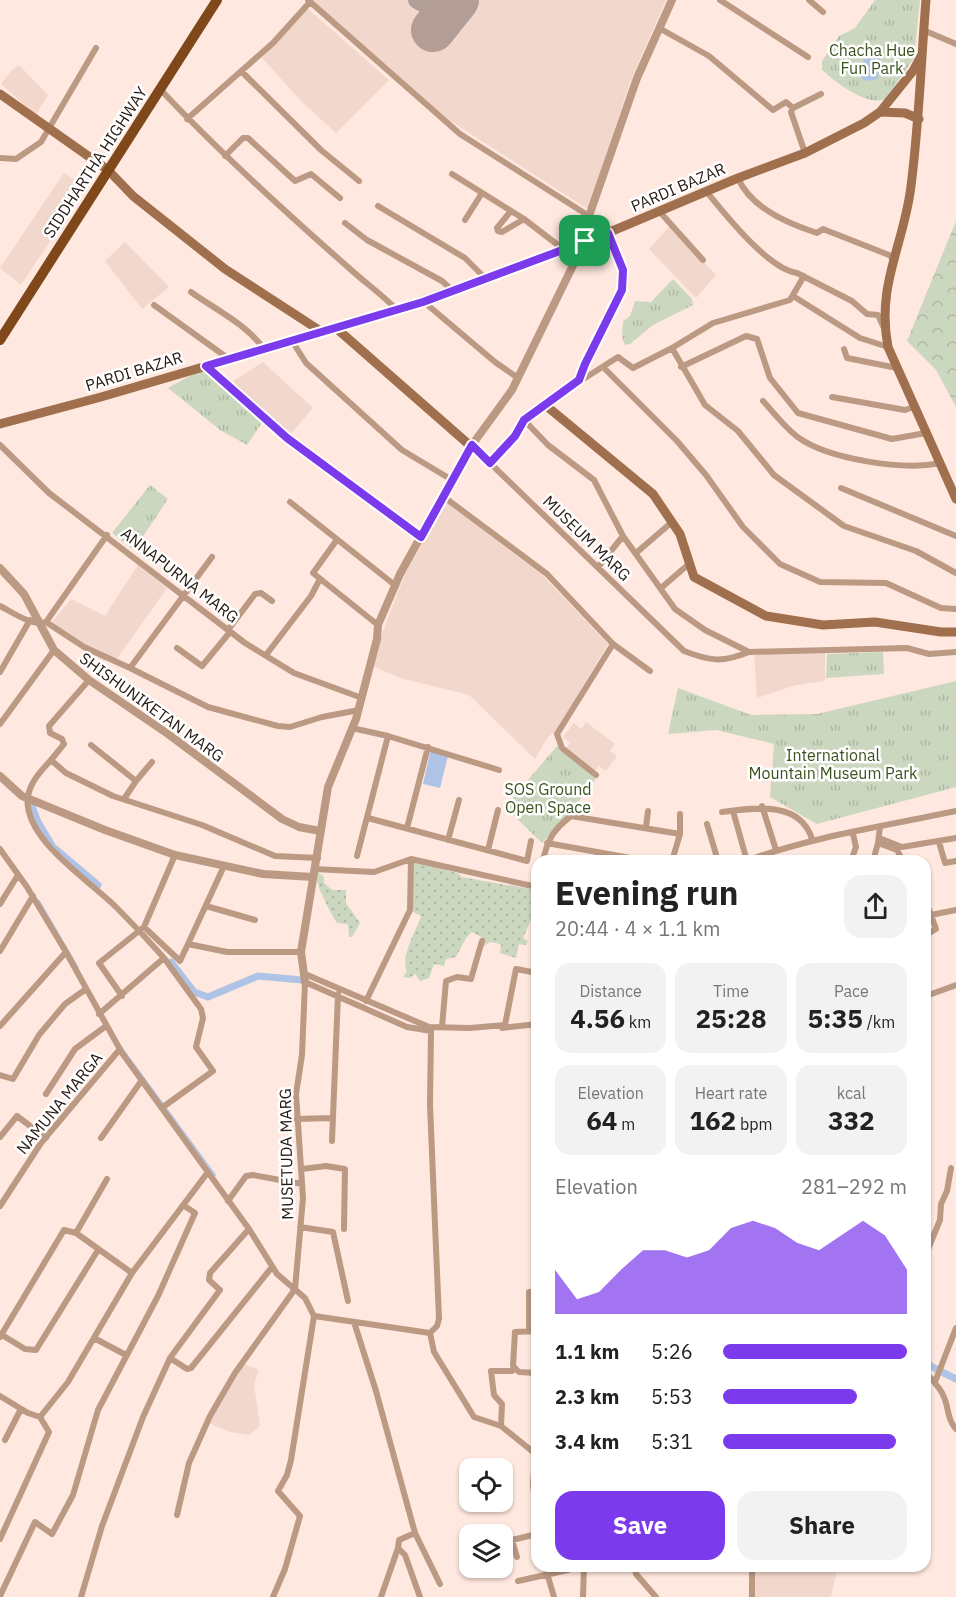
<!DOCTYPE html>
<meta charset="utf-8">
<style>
:root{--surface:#fff;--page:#f2f2f2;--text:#222;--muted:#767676;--accent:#7c3aed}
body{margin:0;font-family:"IBM Plex Sans",sans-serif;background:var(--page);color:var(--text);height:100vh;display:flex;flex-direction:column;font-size:22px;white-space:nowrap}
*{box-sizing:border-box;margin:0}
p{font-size:20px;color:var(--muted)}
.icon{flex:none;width:33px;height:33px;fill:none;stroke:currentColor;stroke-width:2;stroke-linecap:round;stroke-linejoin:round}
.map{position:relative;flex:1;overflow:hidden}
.side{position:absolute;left:531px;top:855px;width:400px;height:717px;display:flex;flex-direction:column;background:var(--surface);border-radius:18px;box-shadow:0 2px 4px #0004}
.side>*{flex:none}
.buttons{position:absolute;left:459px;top:1458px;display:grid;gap:12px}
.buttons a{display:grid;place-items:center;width:54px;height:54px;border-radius:12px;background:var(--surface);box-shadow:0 2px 4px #0004;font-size:30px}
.pin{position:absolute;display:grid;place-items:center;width:51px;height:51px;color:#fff;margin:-26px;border-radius:12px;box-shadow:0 3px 9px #0006}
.round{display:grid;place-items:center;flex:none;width:63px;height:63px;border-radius:18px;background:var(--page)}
.head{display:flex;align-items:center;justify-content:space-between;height:102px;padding:0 24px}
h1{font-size:33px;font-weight:800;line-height:45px}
.metrics{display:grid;grid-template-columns:repeat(3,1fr);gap:9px;height:102px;padding:6px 24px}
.metrics div{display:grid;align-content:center;border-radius:15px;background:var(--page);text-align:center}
.metrics b{font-size:26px;font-weight:800}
.metrics small{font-size:16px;font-weight:400}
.metrics p{font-size:16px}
.chart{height:168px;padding:12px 24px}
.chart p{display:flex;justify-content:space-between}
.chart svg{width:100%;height:108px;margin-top:6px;fill:var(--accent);opacity:.7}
.action{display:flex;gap:12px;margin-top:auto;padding:12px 24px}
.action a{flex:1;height:69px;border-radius:18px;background:var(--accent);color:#fff;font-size:24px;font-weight:800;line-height:69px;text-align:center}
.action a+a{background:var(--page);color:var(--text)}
ul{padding:0 24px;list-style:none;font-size:20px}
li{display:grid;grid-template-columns:96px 72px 1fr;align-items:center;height:45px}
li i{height:15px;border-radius:8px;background:var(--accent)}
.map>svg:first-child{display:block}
</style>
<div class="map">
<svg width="956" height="1597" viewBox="0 0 956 1597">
<defs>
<pattern id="grass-dots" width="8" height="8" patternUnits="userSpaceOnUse" patternTransform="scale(1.5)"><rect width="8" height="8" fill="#ccd7c0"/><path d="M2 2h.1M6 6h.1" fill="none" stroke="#afb8a4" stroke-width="1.8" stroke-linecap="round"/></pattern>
<pattern id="forest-crowns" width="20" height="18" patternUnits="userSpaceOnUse" patternTransform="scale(1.5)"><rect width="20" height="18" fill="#ccd7c0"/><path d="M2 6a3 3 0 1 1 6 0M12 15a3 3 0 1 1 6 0" fill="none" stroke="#afb8a4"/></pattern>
<pattern id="park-tufts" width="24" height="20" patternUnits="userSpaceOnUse" patternTransform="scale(1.5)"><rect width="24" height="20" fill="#ccd7c0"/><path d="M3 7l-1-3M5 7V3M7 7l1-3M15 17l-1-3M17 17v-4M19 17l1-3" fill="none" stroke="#afb8a4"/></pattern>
</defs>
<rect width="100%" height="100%" fill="#ffe8df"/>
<!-- built -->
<path fill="#f2d7cc" d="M311,0h355l-36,82 -41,125 -3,1 -140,-90z
M307,8l82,72 -53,53 -34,-31 -40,-44z
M19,65l29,30 -12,20 -35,-31 10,-13z
M64,173l22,14 -65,98 -21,-17z
M670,226l46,49 -20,23 -47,-49z
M125,242l44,45 -27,22 -37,-48z
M263,362l50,46 -24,28 -60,-52z
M446,502l95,72 67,70 -52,87 -8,6 -13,22 -66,-64 -69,-17 -27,-12 9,-32 23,-60z
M138,565l29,23 -51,72 -13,1 -54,-35 22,-27 34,17z
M754,652h71v29l-29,4 -39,13z
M586,722l29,22 -5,7 7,5 -11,15 -7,-5 -5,6 -29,-23 5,-6 -7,-6 11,-14 7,6z
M244,1364l15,6 -5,15 6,41 -11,9 -19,-3 -21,-9z
M754,1566h84l-7,31h-77z"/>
<!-- grass -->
<path fill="url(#grass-dots)" d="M412,861l48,13 1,3 76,13v21h-2l-12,27 5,3 -2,4 -7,-1 -3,14 -16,-5 1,-9 -11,-2 -6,4 -3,-9 -9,-5 -6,6 -10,19 -10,2 -2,7 -10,-2 -5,14 -9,3 -5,-7 -5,4 -7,-1 4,-6c-7,-14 9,-40 14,-55l-8,-4z
M315,870l9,7v6l8,7h14v13l14,20 -8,14h-3l-1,-13 -11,-1c-8,-13 -22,-39 -22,-53z"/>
<!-- forest -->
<path fill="url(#forest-crowns)" d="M956,221v186l-20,-37 -29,-29z"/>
<!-- park -->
<path fill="url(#park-tufts)" d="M875,0h45l-6,58 -28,41c-20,8 -50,-17 -64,-29v-9l17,-25 16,-8z
M673,279l19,20 1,6 -40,20 -23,19 -5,1 -3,-8 1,-16 7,-5 5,-15 16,1z
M202,369l61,52 -16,24 -27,-15 -52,-42z
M150,485l18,14 -34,51 -22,-17z
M883,652l1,22 -58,4 1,-24z
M956,681v106l-139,37 -47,-27 4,-53 -58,-14 -48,4 10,-46 73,27 66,-1z
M557,746l40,31 -27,36 -28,30 -37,-36z"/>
<!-- pitch -->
<path fill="#ccd7c0" d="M577,779l11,9 -16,21 -12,-10z"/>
<!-- water -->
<path fill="#aec3e5" d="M870,54l10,5 -2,20 -13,2 -8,-8 -9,-2 2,-6 12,-3z
M431,749l17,7 -8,32 -17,-4z"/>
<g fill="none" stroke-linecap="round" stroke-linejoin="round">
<!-- stream -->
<path stroke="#aec3e5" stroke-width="2" d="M39,901l39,67
M121,1047l94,128"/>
<!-- canal -->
<path stroke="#aec3e5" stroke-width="7" d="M31,804l7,18 15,25 45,38
M171,962l23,30 14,5 50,-21 44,4
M926,1363l12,7
M942,1372l14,7"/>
<!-- taxiway -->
<path stroke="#b29e96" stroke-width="18" d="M417,0c14,9 27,10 40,0"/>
<!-- runway -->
<path stroke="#b29e96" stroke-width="44" d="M433,30l24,-30"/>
<!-- minor -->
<path stroke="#bb9983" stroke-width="6" d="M308,0l152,134 129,82
M720,0l88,57
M809,0l14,12
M659,28l50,28 64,54 13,-8 7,6
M923,30l33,14
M241,71l80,79 38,31
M160,89c59,63 124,122 189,179 16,15 33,26 48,42
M187,119l86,-76 37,-41
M805,153l-14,-41 2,-4 28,-14
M225,156l18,-18h5l47,43 16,-7 29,24
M1,158l15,1 25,-17 55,-94
M452,174l72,45 39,30
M738,178c12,29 51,46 79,55l6,-4 66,26 4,4
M706,191c19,23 62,78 91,82l55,28 15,13 11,1 5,11
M378,206l87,52 20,20
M511,211l-14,17 1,3 4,1 22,-13
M659,211l44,49
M465,220l17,-27
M345,223l22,17 75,41 10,9
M191,292c25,18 54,31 73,57
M793,296l67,42 28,9
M424,302l71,60 23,16
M154,305l75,54
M292,341l14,22 96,87 50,30
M672,348l41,-25 77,-23 14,-24
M844,349l3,9 50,10
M206,366l81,72 134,99
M603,367l74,74 29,34 37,52 37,37 40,18 66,1 55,25 15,1
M681,367l65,-31 11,3 13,39 28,35 94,26 34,-6
M579,380c20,-60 64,-81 29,-147
M832,397l73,13 9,-3
M763,401c11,12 23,28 36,37 30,21 105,33 140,25
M544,404l74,-47 15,11 39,-20 33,57 33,26 36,44 70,51 72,25 40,22
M525,421l23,24 46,35 29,56 52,73 30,21 44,22
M0,445l49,48 196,150 49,30 68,25
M490,463l194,188c26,10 38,12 65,1l158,-4 22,6 27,-2
M841,488l115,48
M444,497l103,77 66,70 -56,90 5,14 34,27
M290,502l106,84
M336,541l-23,32 65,52
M636,553l36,-31
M212,557l-82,111 78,39 70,19 12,1 32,-10 37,-7
M598,567l25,-31
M661,588l29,-25
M0,606c12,6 33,21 46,16l61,-87
M46,622l38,25 46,21
M228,630l27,-36 6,-1 11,8
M613,644l37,27
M177,648l25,18 28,-34
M266,655l45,-59 9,-17
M0,672l30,-52
M0,724l54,-74
M352,728l36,8 111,34
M91,745l45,36 -12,18
M51,760l13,-16 -2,-5 -12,-6 -1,-7 40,-46
M136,781l16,-19
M762,806l14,44
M733,811l14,50
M722,812c31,-4 78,-12 90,27
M368,818l159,43 4,-20
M707,824l11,37
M646,827l2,-16
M880,827l-2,16 19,7 6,11
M407,828l21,-81
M879,838l23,9 54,-9
M448,840l11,-40
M939,842l6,21 11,-2
M547,843l100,18
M0,849l27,38 39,65 56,101 127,176 28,45 28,24 9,18 116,17 7,-7 2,-7 -9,-214 1,-74 -24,-4 -102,-45 -3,73 -6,39 7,104 -8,91 -60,84 -25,43 -21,47 -12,52
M488,850l10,-40
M357,856l31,-120
M543,861c4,-21 11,-32 28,-45l109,18
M672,861l8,-27v-20
M746,861c68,-25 140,-35 210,-50
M851,861l5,-14 -3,-13
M873,861l5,-18
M314,869l60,3 37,-13 126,28
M926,903l5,12 25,-5
M0,904l18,-29
M206,906l49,14
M144,927l36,34 8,-17 39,8h74
M926,935l10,-6 -5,-14
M188,944l36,-78
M0,951l33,-55
M534,971l3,-9
M305,974l124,53 41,1 35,-3 11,-56 21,4
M122,996l-23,-33 45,-36 31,-72
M926,996l30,-11
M366,1001l44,-91 1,-51
M99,1014l65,-56c-15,-17 -31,-34 -47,-50 -26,-26 -84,-63 -89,-101 -3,-20 11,-34 23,-47l15,13 47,23 89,29 73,31 43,2
M0,1026l66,-74
M442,1027l4,-46 11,-4 14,2 11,-38
M502,1028l35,-4
M0,1075l13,4 26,-44 26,-31 21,-15
M46,1094l29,-45 31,-23
M163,1107l50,-36 -17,-24 7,-29 -2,-9 -37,-51
M296,1119l36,-1
M0,1137l17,-21 29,22
M101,1138l41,-58
M332,1141l6,-147
M302,1169l24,-3 19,3 -1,60
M228,1201l18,-25 7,-1 49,9
M0,1206l41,-63 79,-94
M300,1227l33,5 15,69
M76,1233l31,-54
M926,1254l14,-34 1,-16 6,-13 4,-23
M354,1322l22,69 39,142 25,51
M529,1331v-39h8
M537,1331l-22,1 -2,34 6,6 18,1
M430,1333l4,19 40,65 27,9 36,29
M2,1335l23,14 11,1 62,-100
M0,1337l64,-107 12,3 56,40
M94,1338l32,17
M170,1358l17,11 4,-1 81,-101
M926,1373c6,7 14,14 18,24 5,12 3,22 12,32
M935,1382l21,-54
M0,1396l28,17 12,4 9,15 -49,107
M40,1417l28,-35 64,-109 76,-101
M501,1426l1,-22 -8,-9 -3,-24h21l2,-3
M5,1440l16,-31
M535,1454l-2,31 4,28
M537,1514v18
M415,1533l-16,7 -1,8 7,7 15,42
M517,1557l-5,-17 25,-6
M545,1566l9,31
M634,1566l2,8 20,23
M752,1566v31
M518,1581l50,-11
M0,1596l35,-74 17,12 21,-39 25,-85 60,-114 37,-83 -12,-8
M81,1597l21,-71 41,-109 27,-59 50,-68 -11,-10 1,-7 39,-44
M273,1597l12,-28 15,-53 -22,-25 9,-16 4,-15 23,-144
M381,1597l17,-49
M583,1597l1,-31"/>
<!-- tertiary -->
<path stroke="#bb9983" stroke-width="8" d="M0,568l24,26 30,56 35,30 79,54 114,85 17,8 21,4
M0,776l22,20 83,34 70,25 88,19 50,3
M305,982l-4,-30 27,-165 28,-68 21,-80 1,-14 22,-51 52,-94 20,-35 40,-55 73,-149 4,-12v-13l48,-138 35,-78"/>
<!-- secondary -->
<path stroke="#a0704e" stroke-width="9" d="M926,0c-5,62 -7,124 -15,186 -7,59 -35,99 -23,161l68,152
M0,94l108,76 25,26 92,73 97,63
M880,112l25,1 14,6
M336,328l154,135c19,-20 33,-42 54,-59l109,90 27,40 14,43 72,39 57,9 52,-3 66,10h15
M0,424l101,-27 296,-87 201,-73 140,-59 67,-25 59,-30 16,-11 33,-41 8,-15"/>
<!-- trunk -->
<path stroke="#7e481b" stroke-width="10" d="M0,340l217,-340"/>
</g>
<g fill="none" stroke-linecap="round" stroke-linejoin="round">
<defs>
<path id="route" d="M608,233l15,37 -1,20 -37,74 -6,16 -55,40 -9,16 -25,27 -18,-18 -51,92 -134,-99 -81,-72 217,-64z"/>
</defs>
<!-- route casing -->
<use href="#route" stroke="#fff" stroke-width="12"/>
<!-- route -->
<use href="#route" stroke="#7c3aed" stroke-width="8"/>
</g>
<g text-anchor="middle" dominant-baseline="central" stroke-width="5" stroke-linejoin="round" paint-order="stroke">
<!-- park labels -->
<g font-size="16" fill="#3c531d" stroke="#fff">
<text x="872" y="50">Chacha Hue<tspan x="872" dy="18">Fun Park</tspan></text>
<text x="833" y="755">International<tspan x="833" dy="18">Mountain Museum Park</tspan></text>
<text x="548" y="789">SOS Ground<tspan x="548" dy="18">Open Space</tspan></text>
</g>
<!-- street labels -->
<g font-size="16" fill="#261a14" stroke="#fff">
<text transform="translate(95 162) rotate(-57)">SIDDHARTHA HIGHWAY</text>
<text transform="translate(678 187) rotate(-23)">PARDI BAZAR</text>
<text transform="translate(134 371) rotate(-17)">PARDI BAZAR</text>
<text transform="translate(587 538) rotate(44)">MUSEUM MARG</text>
<text transform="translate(180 575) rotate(38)">ANNAPURNA MARG</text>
<text transform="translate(152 707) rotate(36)">SHISHUNIKETAN MARG</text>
<text transform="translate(59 1103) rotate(-51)">NAMUNA MARGA</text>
<text transform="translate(286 1154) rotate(-91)">MUSETUDA MARG</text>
</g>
</g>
</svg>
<div class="buttons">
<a><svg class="icon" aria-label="locate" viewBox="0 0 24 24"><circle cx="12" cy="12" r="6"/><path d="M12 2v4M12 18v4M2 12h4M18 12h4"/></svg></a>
<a><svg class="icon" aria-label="layers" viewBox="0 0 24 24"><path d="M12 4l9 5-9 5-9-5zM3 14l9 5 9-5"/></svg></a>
</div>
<div class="pin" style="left:585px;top:241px;background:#1e9e55"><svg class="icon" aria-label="arrive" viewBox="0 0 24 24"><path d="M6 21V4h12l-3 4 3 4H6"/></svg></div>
<section class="side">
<div class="head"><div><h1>Evening run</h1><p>20:44 · 4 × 1.1 km</p></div><a class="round"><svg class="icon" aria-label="share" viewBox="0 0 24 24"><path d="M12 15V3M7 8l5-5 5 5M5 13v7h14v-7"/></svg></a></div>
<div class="metrics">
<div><p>Distance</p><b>4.56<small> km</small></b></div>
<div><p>Time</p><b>25:28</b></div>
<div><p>Pace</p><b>5:35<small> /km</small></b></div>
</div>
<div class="metrics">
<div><p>Elevation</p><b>64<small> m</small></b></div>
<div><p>Heart rate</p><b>162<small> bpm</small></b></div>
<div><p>kcal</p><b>332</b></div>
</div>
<div class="chart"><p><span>Elevation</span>281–292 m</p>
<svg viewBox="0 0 160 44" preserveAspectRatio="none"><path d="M0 44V26L10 38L20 35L30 26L40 18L50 18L60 21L70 18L80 9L90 6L100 9L110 15L120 18L130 12L140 6L150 12L160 26V44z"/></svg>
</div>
<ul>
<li><b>1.1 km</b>5:26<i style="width:100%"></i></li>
<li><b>2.3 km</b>5:53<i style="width:73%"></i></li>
<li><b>3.4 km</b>5:31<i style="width:94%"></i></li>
</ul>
<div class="action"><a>Save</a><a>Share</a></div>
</section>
</div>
